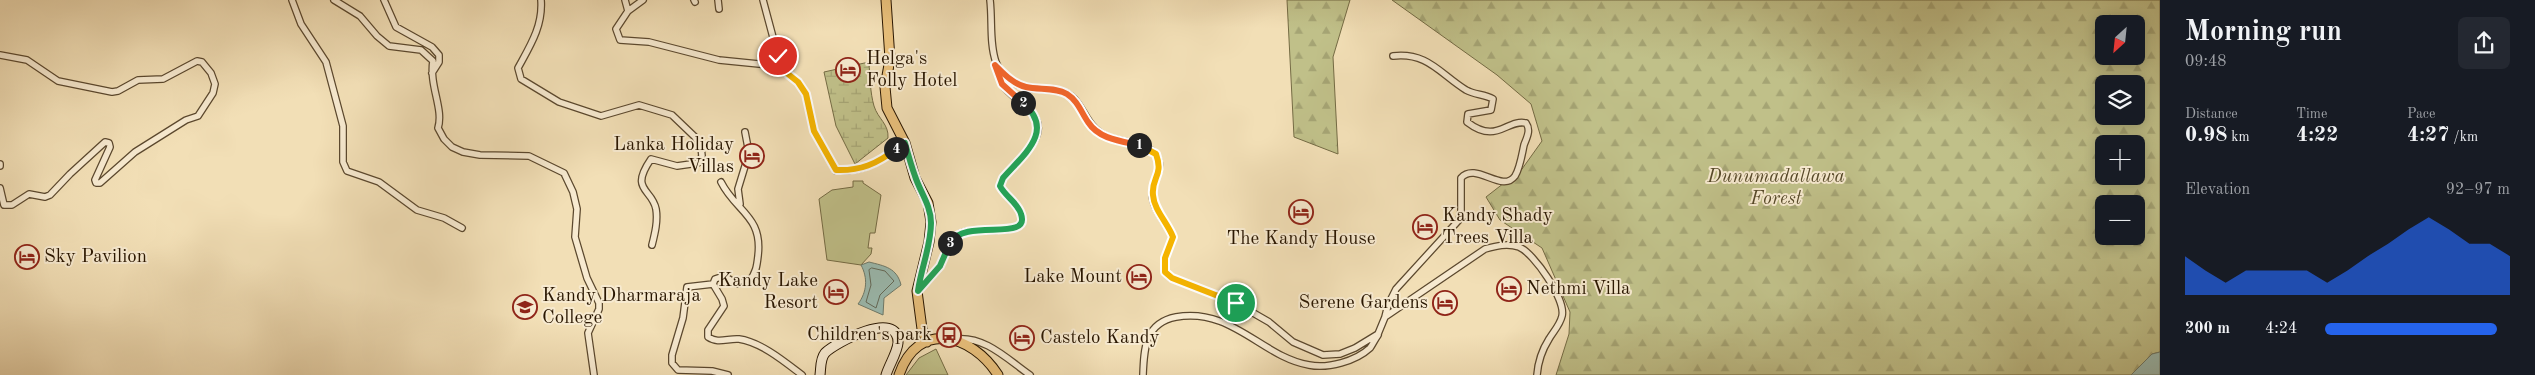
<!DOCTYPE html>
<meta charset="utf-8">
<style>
:root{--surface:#171b24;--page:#242831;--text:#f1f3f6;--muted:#9ea1a6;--accent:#2563eb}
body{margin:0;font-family:"Old Standard TT",serif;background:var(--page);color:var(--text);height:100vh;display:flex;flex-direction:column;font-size:19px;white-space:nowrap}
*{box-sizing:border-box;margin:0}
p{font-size:16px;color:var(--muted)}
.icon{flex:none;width:28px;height:28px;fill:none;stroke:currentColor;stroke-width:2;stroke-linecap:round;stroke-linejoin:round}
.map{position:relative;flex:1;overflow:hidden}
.details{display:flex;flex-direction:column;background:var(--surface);width:375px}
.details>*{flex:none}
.needle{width:32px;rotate:207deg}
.buttons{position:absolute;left:2095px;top:15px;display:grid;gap:10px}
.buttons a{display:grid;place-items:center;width:50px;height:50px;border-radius:8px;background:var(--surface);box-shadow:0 2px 12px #0003;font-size:25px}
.pin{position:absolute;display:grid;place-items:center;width:42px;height:42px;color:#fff;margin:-21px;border:2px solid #fff;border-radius:50%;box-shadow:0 1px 5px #0007}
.km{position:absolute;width:25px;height:25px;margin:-12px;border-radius:50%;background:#222;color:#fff;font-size:14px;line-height:25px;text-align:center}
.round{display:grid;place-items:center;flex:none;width:52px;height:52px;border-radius:8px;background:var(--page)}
.summary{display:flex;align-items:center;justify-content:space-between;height:85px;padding:0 25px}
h1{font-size:28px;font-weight:700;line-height:38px}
.stats{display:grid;grid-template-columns:repeat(3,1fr);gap:8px;height:85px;padding:5px 25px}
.stats div{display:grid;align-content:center}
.stats b{font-size:21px;font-weight:700}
.stats small{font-size:14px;font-weight:400}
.stats p{font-size:14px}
.chart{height:140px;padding:10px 25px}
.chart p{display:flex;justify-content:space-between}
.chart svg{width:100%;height:90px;margin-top:5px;fill:var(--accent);opacity:.7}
ul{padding:0 25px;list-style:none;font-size:16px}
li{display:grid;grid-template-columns:80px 60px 1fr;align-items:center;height:38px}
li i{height:12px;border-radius:6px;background:var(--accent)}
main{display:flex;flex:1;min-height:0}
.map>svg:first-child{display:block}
</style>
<main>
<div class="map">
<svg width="2160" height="375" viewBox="0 0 2160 375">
<defs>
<pattern id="forest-firs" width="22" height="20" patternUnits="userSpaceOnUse" patternTransform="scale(1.25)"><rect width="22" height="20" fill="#c0c089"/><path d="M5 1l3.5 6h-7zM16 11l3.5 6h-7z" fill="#a5a474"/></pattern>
<pattern id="wetland-marsh" width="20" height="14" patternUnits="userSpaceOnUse" patternTransform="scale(1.25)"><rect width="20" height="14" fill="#c0c089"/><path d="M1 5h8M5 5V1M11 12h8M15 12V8" fill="none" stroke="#a5a474"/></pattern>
</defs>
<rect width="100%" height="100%" fill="#f2dfb6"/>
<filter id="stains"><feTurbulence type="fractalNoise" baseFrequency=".004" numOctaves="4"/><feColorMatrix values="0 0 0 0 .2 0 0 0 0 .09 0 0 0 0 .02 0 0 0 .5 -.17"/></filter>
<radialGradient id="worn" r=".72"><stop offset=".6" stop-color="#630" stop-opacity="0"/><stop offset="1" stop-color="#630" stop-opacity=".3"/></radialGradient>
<!-- forest -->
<path fill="url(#forest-firs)" stroke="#746b44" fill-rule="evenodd" d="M1287,0h63l-17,57 5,97 -44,-17z
M1392,0h768v352l-8,2 -21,21h-575l13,-41 1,-22 -28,-64 -42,-28 -14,-23 36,-28 20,-28 -11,-37 -34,-29zM2104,24h32v32h-32zM2104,84h32v32h-32zM2104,144h32v32h-32zM2104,204h32v32h-32z"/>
<!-- wetland -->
<path fill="url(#wetland-marsh)" stroke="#746b44" d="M869,62c1,15 1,30 5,44 4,13 15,18 14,32l-33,26 -19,-38 -12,-54z"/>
<!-- green -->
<path fill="#c0c089" stroke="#746b44" d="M853,181h10v2l18,12 -6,38h-5l-2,15h4l-1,6 -10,11 -34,-5 -8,-61 13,-9 21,-3z
M936,349l12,26h-42l13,-17z"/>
<!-- water -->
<path fill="#9bbcb2" stroke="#6d7a6b" d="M869,262c16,4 28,6 32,23l-17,13 -1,17 -25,-11c9,-12 10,-26 3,-39z
M2160,352v23h-29l21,-21z"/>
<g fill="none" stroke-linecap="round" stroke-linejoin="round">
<!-- shore -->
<path stroke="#626959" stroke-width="1" d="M872,268l13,3 9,10 -14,14 -4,13 -10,-6 5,-17 -2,-15z"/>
<defs>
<path id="street" d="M292,0l9,24 25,38 17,64v36l4,9 32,11 38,28 27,8 18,10
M334,0l26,16 17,20 12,10 32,4 12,11c-4,25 11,48 5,67l6,11 8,8 11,5 17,3 49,1 35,17 9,19 4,17 -2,28 12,41 12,25v6l-11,24 6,42
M384,0l12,27 36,20 7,8v7l-7,11
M541,0c2,26 -11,46 -23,68l3,11 38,23 42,14 38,-11 33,10 23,22 6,10 1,9 -4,7 -21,3 -26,-7c-22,32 1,29 5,50 2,12 -1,24 -4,36
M625,0l3,11
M643,0l-15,11 -12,18 4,11 29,2 70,18 59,6 20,16 8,12 8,37 22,40c30,1 46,-11 69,-28
M694,0l1,2
M718,0l1,9
M763,0l15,56v10
M990,0c4,33 -7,75 34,87 13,4 29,0 42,6 18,8 18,33 40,43 14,7 39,5 49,18 11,13 -2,25 -3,39 0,16 15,30 21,44l-8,21v14l6,6 65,25 33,19 24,20 30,13 17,-1 15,-6 23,-14 7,-17 100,-68c11,-3 22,-6 34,-2 15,6 47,53 43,69 -2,9 -9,16 -13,23 -7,11 -11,23 -12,36
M0,55l27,5 31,21 54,11 6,-1 20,-11 25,-1 34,-18 5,1 9,11 4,11 -2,9 -15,23 -12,4 -51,32 -35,31h-4l-1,-3 15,-33 -1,-4 -4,-1 -35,32 -20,21 -5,2 -16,-3 -17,11h-8l-4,-17
M0,164v2
M721,182c15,30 42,34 37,74 -1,9 -2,18 -9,25l-12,3 -13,-8 -9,3 -2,5 9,15 2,7 -16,24v7c10,7 20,1 31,2 22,3 46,23 63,36
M740,204l-2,-15 11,-36 -4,-21
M713,284l-26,3 -4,31 -11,37v8l6,7 34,1 16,4
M918,290c7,-7 15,-14 21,-23 8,-12 9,-26 22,-34 12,-7 71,6 60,-20 -5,-10 -16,-17 -21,-27l3,-8c10,-11 22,-23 30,-35 19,-29 -19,-40 -31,-59 -2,-5 -4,-10 -5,-15
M1385,317l3,-12 8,-16 63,-69 2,-9v-33c15,-17 41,16 54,-2 5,-8 7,-22 9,-31 3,-8 7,-15 2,-22 -20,-4 -29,22 -59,-1l1,-8 23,-4 2,-11c-9,-5 -18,-4 -27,-9 -26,-16 -38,-38 -73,-34
M956,339c29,-3 51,20 74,36
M1143,375c1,-27 2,-52 33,-58 56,-10 86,40 133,48 19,4 47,-4 61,-17 3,-4 5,-9 8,-13"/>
<path id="secondary" d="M820,375c1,-7 0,-16 5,-22 10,-10 74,-45 73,-10 -1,10 -9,22 -12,32"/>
<path id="primary" d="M886,0l4,59 -5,28 2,21 18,35 10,35 13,25 3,19 -2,20 -12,49 5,38 5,13
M899,375c19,-56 73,-41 99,0"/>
</defs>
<!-- street casing -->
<use href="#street" stroke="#5b482e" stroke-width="8"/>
<!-- secondary casing -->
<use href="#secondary" stroke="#291600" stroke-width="11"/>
<!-- primary casing -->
<use href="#primary" stroke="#291600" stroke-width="11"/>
<!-- street -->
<use href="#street" stroke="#f7ead0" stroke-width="5.5"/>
<!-- secondary -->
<use href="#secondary" stroke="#f7ead0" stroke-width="9"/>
<!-- primary -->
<use href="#primary" stroke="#e9c07b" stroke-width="9"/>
</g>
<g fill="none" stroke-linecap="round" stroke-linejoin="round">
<defs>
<path id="split-1" d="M1139,145l17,9c8,22 -5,23 -3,41 1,15 14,27 20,42l-8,21v14l7,6 64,25"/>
<path id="split-2" d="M1023,103l-21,-19 -7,-19c9,9 18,19 31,22 13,3 30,0 41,7 11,7 14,18 21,28 11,17 32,19 51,23"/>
<path id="split-3" d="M950,243c15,-26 81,0 71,-29 -3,-11 -16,-18 -21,-28l3,-8c20,-23 53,-47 20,-75"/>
<path id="split-4" d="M896,149l9,-6c3,11 6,22 10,33 5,16 16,29 16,47 0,23 -10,45 -13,68l22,-25 10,-23"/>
<path id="split-5" d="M778,56v10l20,16 8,12 8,37 22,39c24,1 41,-6 60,-21"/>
</defs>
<!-- split-1 casing -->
<use href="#split-1" stroke="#fff" stroke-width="10"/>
<!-- split-2 casing -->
<use href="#split-2" stroke="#fff" stroke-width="10"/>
<!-- split-3 casing -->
<use href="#split-3" stroke="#fff" stroke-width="10"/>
<!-- split-4 casing -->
<use href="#split-4" stroke="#fff" stroke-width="10"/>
<!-- split-5 casing -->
<use href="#split-5" stroke="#fff" stroke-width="10"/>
<!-- split-1 -->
<use href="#split-1" stroke="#f5b400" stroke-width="6"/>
<!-- split-2 -->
<use href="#split-2" stroke="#f0652b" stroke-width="6"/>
<!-- split-3 -->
<use href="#split-3" stroke="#22a559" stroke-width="6"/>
<!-- split-4 -->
<use href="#split-4" stroke="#22a559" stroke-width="6"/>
<!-- split-5 -->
<use href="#split-5" stroke="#f5b400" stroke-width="6"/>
</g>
<!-- icons -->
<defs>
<symbol id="hotel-ring" viewBox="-11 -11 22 22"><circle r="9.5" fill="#f7ead0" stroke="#8f2418" stroke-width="1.5"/><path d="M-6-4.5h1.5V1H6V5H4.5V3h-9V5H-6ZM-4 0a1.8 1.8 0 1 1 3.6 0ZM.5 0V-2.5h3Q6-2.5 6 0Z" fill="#8f2418"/></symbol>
<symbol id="school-ring" viewBox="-11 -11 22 22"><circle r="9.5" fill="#f7ead0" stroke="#8f2418" stroke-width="1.5"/><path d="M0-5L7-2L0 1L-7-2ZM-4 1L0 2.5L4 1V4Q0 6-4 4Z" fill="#8f2418"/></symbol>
<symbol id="bus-ring" viewBox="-11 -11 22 22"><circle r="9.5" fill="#f7ead0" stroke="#8f2418" stroke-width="1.5"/><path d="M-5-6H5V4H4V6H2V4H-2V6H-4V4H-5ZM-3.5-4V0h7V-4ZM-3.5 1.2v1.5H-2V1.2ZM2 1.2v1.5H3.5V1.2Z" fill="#8f2418"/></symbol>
</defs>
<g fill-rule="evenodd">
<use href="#hotel-ring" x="834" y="56" width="28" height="28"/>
<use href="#hotel-ring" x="738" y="142" width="28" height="28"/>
<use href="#hotel-ring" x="1287" y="198" width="28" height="28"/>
<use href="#hotel-ring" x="1411" y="213" width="28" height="28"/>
<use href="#hotel-ring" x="13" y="243" width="28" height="28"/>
<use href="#hotel-ring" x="1125" y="263" width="28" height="28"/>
<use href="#hotel-ring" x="1495" y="275" width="28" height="28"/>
<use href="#hotel-ring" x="822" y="278" width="28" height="28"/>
<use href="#hotel-ring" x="1431" y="289" width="28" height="28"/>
<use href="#school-ring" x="511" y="293" width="28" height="28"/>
<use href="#bus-ring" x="935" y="321" width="28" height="28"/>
<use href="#hotel-ring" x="1008" y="324" width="28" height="28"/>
</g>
<g text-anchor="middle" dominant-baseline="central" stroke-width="4" stroke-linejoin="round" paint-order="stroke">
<!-- poi labels -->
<g font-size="19" fill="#291600" stroke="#f7ead0" text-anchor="start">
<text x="866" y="59">Helga's<tspan x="866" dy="22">Folly Hotel</tspan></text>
<text x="734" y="145" text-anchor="end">Lanka Holiday<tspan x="734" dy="22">Villas</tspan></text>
<text x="1442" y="216">Kandy Shady<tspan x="1442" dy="22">Trees Villa</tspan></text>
<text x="1301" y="239" text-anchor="middle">The Kandy House</text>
<text x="44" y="257">Sky Pavilion</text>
<text x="1122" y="277" text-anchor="end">Lake Mount</text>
<text x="818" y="281" text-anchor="end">Kandy Lake<tspan x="818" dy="22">Resort</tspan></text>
<text x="1526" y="289">Nethmi Villa</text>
<text x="542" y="296">Kandy Dharmaraja<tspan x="542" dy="22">College</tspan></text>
<text x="1428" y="303" text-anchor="end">Serene Gardens</text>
<text x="932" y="335" text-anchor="end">Children's park</text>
<text x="1040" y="338">Castelo Kandy</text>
</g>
<!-- park labels -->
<g font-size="19" font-style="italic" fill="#564929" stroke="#f7ead0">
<text x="1776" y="177">Dunumadallawa<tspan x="1776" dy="22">Forest</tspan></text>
</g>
</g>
<rect width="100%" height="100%" filter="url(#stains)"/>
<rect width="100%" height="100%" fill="url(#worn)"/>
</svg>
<div class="buttons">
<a><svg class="needle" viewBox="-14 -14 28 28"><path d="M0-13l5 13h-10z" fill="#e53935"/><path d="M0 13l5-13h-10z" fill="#9ea1a6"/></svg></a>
<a><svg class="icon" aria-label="layers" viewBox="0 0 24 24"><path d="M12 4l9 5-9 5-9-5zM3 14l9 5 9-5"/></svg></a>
<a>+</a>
<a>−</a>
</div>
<div class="pin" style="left:1236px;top:303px;background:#1e9e55"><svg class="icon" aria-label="arrive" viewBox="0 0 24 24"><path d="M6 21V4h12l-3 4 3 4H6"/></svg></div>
<div class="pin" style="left:778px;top:56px;background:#d93025"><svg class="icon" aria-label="check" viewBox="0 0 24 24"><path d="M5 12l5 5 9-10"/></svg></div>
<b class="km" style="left:1139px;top:145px">1</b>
<b class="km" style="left:1023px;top:103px">2</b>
<b class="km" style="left:950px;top:243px">3</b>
<b class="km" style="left:896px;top:149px">4</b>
</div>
<section class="details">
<div class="summary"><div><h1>Morning run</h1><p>09:48</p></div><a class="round"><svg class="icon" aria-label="share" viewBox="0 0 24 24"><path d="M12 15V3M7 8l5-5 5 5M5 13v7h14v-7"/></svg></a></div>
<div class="stats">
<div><p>Distance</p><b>0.98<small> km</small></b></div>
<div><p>Time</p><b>4:22</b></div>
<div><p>Pace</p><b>4:27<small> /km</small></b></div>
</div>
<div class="chart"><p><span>Elevation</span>92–97 m</p>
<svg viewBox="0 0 160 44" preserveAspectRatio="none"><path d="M0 44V25L10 32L20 38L30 32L40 32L50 32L60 32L70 38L80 32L90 25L100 19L110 12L120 6L130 12L140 19L150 19L160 25V44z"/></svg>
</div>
<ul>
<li><b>200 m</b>4:24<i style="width:93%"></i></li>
</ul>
</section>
</main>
